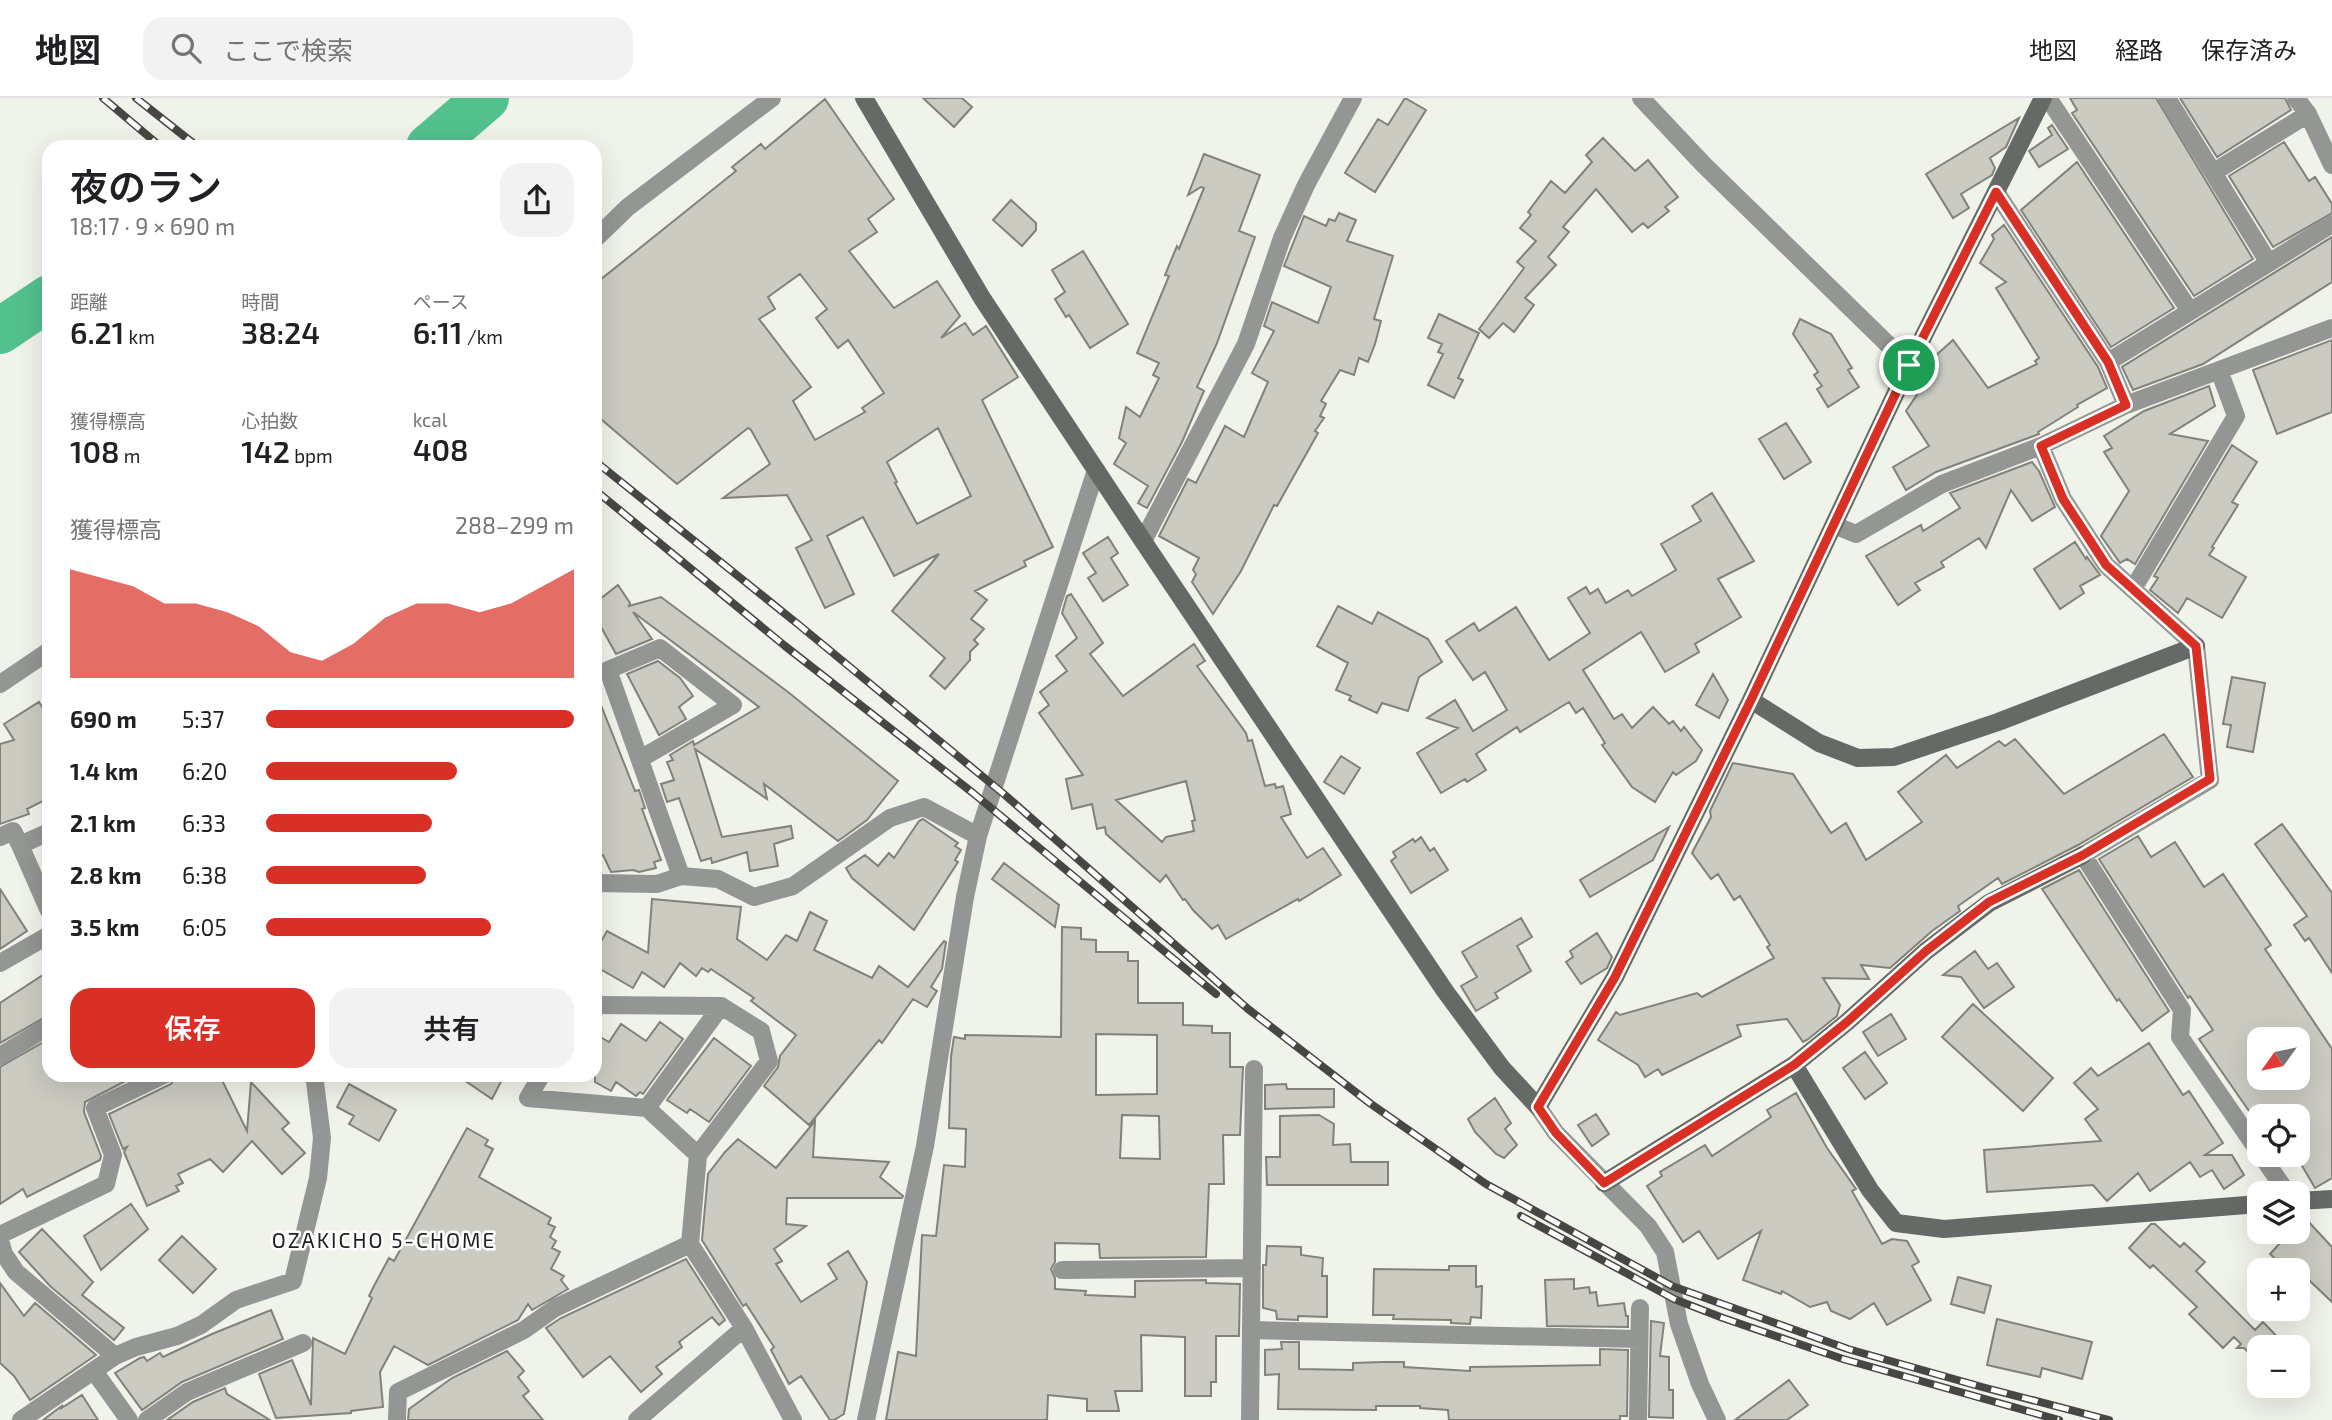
<!DOCTYPE html>
<html lang="ja">
<meta charset="utf-8">
<style>
:root{--surface:#fff;--page:#f2f2f2;--text:#202124;--muted:#757577;--line:#e0e0e0;--accent:#d93025}
body{margin:0;font-family:"Exo 2","Noto Sans JP",sans-serif;background:var(--page);color:var(--text);height:100vh;display:flex;flex-direction:column;font-size:26px;white-space:nowrap}
*{box-sizing:border-box;margin:0}
p{font-size:23px;color:var(--muted)}
.icon{flex:none;width:38px;height:38px;fill:none;stroke:currentColor;stroke-width:2;stroke-linecap:round;stroke-linejoin:round}
.map{position:relative;flex:1;overflow:hidden}
.details{position:absolute;left:42px;top:42px;width:560px;height:942px;display:flex;flex-direction:column;background:var(--surface);border-radius:21px;box-shadow:0 7px 28px #0002}
.details>*{flex:none}
.needle{width:46px;rotate:237deg}
.fabs{position:absolute;left:2247px;top:929px;display:grid;gap:14px}
.fabs a{display:grid;place-items:center;width:63px;height:63px;border-radius:14px;background:var(--surface);box-shadow:0 7px 28px #0002;font-size:35px}
.pin{position:absolute;display:grid;place-items:center;width:60px;height:60px;color:#fff;margin:-30px;border:4px solid #fff;border-radius:50%;box-shadow:0 2px 7px #0007}
.round{display:grid;place-items:center;flex:none;width:74px;height:74px;border-radius:21px;background:var(--page)}
.head{display:flex;align-items:center;justify-content:space-between;height:119px;padding:0 28px}
h1{font-size:38px;font-weight:600;line-height:52px}
.figures{display:grid;grid-template-columns:repeat(3,1fr);gap:10px;height:119px;padding:7px 28px}
.figures div{display:grid;align-content:center}
.figures b{font-size:30px;font-weight:600}
.figures small{font-size:19px;font-weight:400}
.figures p{font-size:19px}
.chart{height:196px;padding:14px 28px}
.chart p{display:flex;justify-content:space-between}
.chart svg{width:100%;height:126px;margin-top:7px;fill:var(--accent);opacity:.7}
.button{display:flex;gap:14px;margin-top:auto;padding:14px 28px}
.button a{flex:1;height:80px;border-radius:21px;background:var(--accent);color:#fff;font-size:28px;font-weight:600;line-height:80px;text-align:center}
.button a+a{background:var(--page);color:var(--text)}
ul{padding:0 28px;list-style:none;font-size:23px}
li{display:grid;grid-template-columns:112px 84px 1fr;align-items:center;height:52px}
li i{height:18px;border-radius:9px;background:var(--accent)}
header{display:flex;align-items:center;gap:42px;box-sizing:border-box;height:98px;padding:0 35px;background:var(--surface);border-bottom:2px solid var(--line)}
header strong{font-size:33px}
nav{display:flex;gap:38px;margin-inline-start:auto;font-size:24px}
.search{width:490px;height:63px;background:var(--page);display:flex;align-items:center;gap:18px;box-sizing:border-box;padding:0 24px;border-radius:21px;color:var(--muted);font-size:26px}
.map>svg:first-child{display:block}
</style>
<header>
<strong>地図</strong>
<div class="search"><svg class="icon" aria-label="search" viewBox="0 0 24 24"><circle cx="10" cy="10" r="6"/><path d="M15 15l6 6"/></svg>ここで検索</div>
<nav><a>地図</a><a>経路</a><a>保存済み</a></nav>
</header>
<div class="map">
<svg width="2332" height="1322" viewBox="0 0 2332 1322">
<rect width="100%" height="100%" fill="#f0f3ea"/>
<g fill="none" stroke-linecap="round" stroke-linejoin="round">
<!-- river -->
<path stroke="#52c18d" stroke-width="46" d="M429,49l57,-49
M0,233l49,-33"/>
</g>
<!-- building -->
<path fill="#cbcbc2" stroke="#82827a" stroke-width="2" fill-rule="evenodd" d="M923,0h39l10,9 -18,20z
M1405,0l21,12 -51,82 -30,-19 33,-54 10,6z
M2070,0h86l97,161 -59,37 -122,-183 5,-3z
M2180,0h105l6,12 -74,47z
M825,1l69,100 -26,20 9,13 -28,19 45,57 43,-27 23,35 -19,22 24,-15 8,12 13,-9 32,51 -36,23 71,147 -29,14 2,5 -51,25 12,9 -16,19 13,10 -10,11 4,4 -8,8v8l-25,29 -15,-13 15,-18 -53,-47 47,-57 -45,22 -31,-59 -2,1 -34,18 27,58 -29,14 -29,-60 16,-8 -25,-45 -64,3 47,-34 -19,-34 -3,-2 -71,56 -82,-70v-130l141,-113 -4,-4 29,-23 4,5zM800,176l27,35 -11,9 22,30 10,-8 36,53 -22,15 3,4 -50,28 -22,-39 18,-14 -52,-68 16,-10 -7,-12zM938,330l33,68 -54,28 -22,-41 2,-1 -10,-20z
M2019,20l-13,29 -16,11 5,10 -3,7 -31,19 8,14 -16,10 -27,-44z
M2052,27l16,24 -29,18 -10,-16 23,-16 -4,-7z
M1603,40l32,33 13,-11 30,37 -13,10 4,4 -21,17 -5,-5 -11,9 -36,-43 -33,38 6,5 -21,25 8,8 -31,33 9,7 -20,27 -11,-9 -14,15 -10,-9 45,-61 -7,-6 19,-21 -16,-13 11,-13 -3,-3 23,-31 14,12 27,-31 -6,-7z
M2284,44l25,39 6,-4 17,27v9l-59,34 -44,-71z
M1204,56l56,21 -21,56 16,6 -38,106 -20,44 7,4 -22,51 -35,66 -9,-5 10,-17 -34,-22 12,-21 -7,-5 7,-31 14,10 19,-39 -6,-3 6,-12 -22,-10 32,-77 -4,-1 12,-29 2,3 25,-61 -3,-1 -13,8z
M2077,64l97,146 -63,39 -90,-137z
M1011,102l25,23v7l-14,16 -29,-26z
M1339,115l17,7 -9,21 46,15 -19,63 7,2 -6,23 -7,18 -9,-4 -5,17 -14,-5 -19,31 5,3 -6,12 4,2 -9,13 3,2 -41,73 -3,-1 -33,66 -28,43 -21,-32 4,-8 -3,-4 6,-12 -40,-22 29,-57 8,4 29,-57 19,11 24,-55 -16,-9 22,-42 -10,-5 8,-24 46,21 13,-36 -47,-21 20,-50 22,10 3,-7 6,2z
M2004,127l94,142 9,21 -30,17 1,2 -40,25 1,2 -103,38 -30,18 -13,-23 36,-21 -23,-35 31,-46 -4,-7 20,-18 35,48 49,-24 -2,-3 4,-3 -43,-70 10,-6 -26,-19 14,-24 -2,-4z
M2332,139v45l-129,82 -70,26 -11,-23z
M1083,153l45,73 -38,24 -21,-33 -3,2 -11,-18 10,-7 -13,-22z
M1439,216l40,19 -21,45 5,2 -9,18 -26,-13 15,-31 -5,-2 4,-8 -14,-6z
M1800,221l31,15 21,34 -4,2 11,17 -31,20 -11,-18 5,-3 -8,-11 4,-3 -25,-38z
M2332,242v72l-55,22 -24,-64z
M2209,288l6,20 -45,28 38,7 -73,123 -8,-5 -7,4 -19,-27 28,-45 -25,-39 8,-4 -8,-12 40,-25z
M1786,325l25,39 -27,17 -25,-40z
M2232,347l25,17 -25,40 6,3 -26,42 2,1 -5,7 37,22 -24,41 -35,-20 -9,15 -28,-23 8,-12 -4,-2z
M2032,364l7,9 16,36 -23,14 -21,-31 -25,58 -7,-10 -38,24 3,5 -29,16 5,7 -22,15 -32,-49 55,-31 2,6 37,-23 -10,-15z
M1712,395l42,68 -36,18 23,38 -46,27 4,8 -34,20 -24,-40 -58,38 31,49 8,-5 10,14 21,-21 16,17 4,-3 8,10 3,-4 18,23 -6,11 -20,14 -3,-3 -18,30 -23,-15 -30,-42 3,-2 -22,-35 -7,5 -7,-11 -49,30 -3,-5 -41,27 10,16 -19,12 -2,-3 -24,14 -24,-40 41,-25 -31,-10 28,-18 18,31 34,-21 -22,-38 -12,8 -27,-39 28,-18 5,8 37,-24 33,53 41,-27 -22,-35 18,-11 4,7 8,-5 8,14 22,-13 4,6 44,-26 -15,-26 40,-23 -9,-15z
M1108,439l10,16 -7,5 17,27 -25,16 -15,-23 8,-5 -13,-20z
M2075,444l11,17 1,-2 13,18 -20,11 4,7 -24,16 -26,-40z
M618,487l12,18 -1,3 32,-9 127,95 110,89 -31,39 -29,21 -74,-57 3,15 -72,-50 27,88 69,-11 2,12 -19,6 4,22 -28,5 -3,-19 -35,11 -1,-5 -10,3 -22,-63 -12,4 -6,-18 13,-4 -7,-18 6,-2 -3,-5 23,-14 1,4 65,-38 -126,-95 19,27 -36,15 -21,-38v-13z
M1071,496l32,49 -13,11 33,42 71,-52 11,17 -8,5 49,67 2,8 4,-1 13,46 10,-2 1,4 7,-2 8,28 -10,3 26,41 16,-10 18,27 -42,26 -1,-2 -72,40 -8,-14 -6,4 -19,-19 -8,-11 -2,1 -17,-25 -6,7 -54,-48 -1,-7 -8,2 -5,-25 -20,5 -6,-30 17,-4 -44,-62 10,-8 -9,-13 27,-21 -11,-15 21,-18 -15,-25 5,-17zM1186,683l9,39 -3,1 2,10 -28,6 -4,5 -46,-42z
M1338,508l34,18 6,-12 50,27 14,23 -23,15 -11,34 -26,-8 -5,10 -28,-13 2,-4 -15,-6 12,-27 -31,-17z
M658,563l22,17 13,18 -14,11 7,12 -27,16 -32,-61z
M1713,576l15,26 -9,18 -23,-13z
M2232,579l33,6 -12,69 -26,-5 4,-22 -8,-1z
M595,592l40,101 4,-1 6,18 -3,1 19,51 -7,2 2,6 -17,4 -6,-2 -22,2 -8,-17 -8,3z
M39,604l10,16v80l-22,11 2,5 -29,10v-80l14,-4 -10,-16z
M2164,636l29,43 -115,68 -76,39 -4,-6 -40,28 2,5 -28,20 -42,37 -29,-3 8,14 -46,-1 17,27 -3,11 -30,24 -4,2 -16,-23 -50,6 4,11 -79,39 -4,-6 -13,8 -7,-12 -40,-25 18,-28 4,3 77,-22 5,4 72,-39 -7,-11 3,-2 -30,-49 -6,4 -16,-26 -7,5 -19,-26 19,-36 -1,-6 23,-48 60,11 38,59 15,-10 20,37 56,-38 -24,-30 48,-37 11,13 42,-27 6,5 10,-7 49,55z
M1341,658l19,12 -16,26 -20,-12z
M923,721l35,24 -3,3 6,4 -6,10 3,2 -44,68 -62,-52 -6,-10 19,-13 13,11 11,-13 5,5 25,-37z
M2282,726l50,69v80l-23,-35 -4,3 -11,-16 13,-9 -52,-72z
M1669,729l-16,33 -63,37 -10,-17z
M2138,738l13,21 24,-15 29,45 19,-13 48,71 -6,4 67,100v129l-17,10 -17,-29v-43h-39l-3,5 -57,-82 14,-9 -23,-34 -2,2 -89,-139zM2259,942h39v38h-39z
M1421,739l9,14 4,-3 14,22 -37,23 -20,-32 5,-4 -3,-5 20,-13 2,3z
M1004,765l55,42 -4,22 -63,-48z
M2079,772l90,141 -27,20 -23,-32 -2,2 -75,-112z
M0,791l27,42 -27,18z
M652,801l89,8 -4,32 30,21 19,-25 11,6 13,-29 17,9 -13,29 58,28 7,-12 29,21 36,-46 2,1 -4,27 -11,18 6,4 -10,16 -14,-8 -31,44 -3,-3 -70,85 -45,-39 14,-19 2,-11 16,-21 -45,-34 3,-3 -43,-29 -3,3 -6,-4 -6,8 -16,-13 -16,24 -22,-15 -9,16 -38,-22v-14l12,-21 41,22z
M1521,820l11,19 -15,9 14,25 -36,22 3,5 -22,13 -15,-25 16,-9 -15,-25z
M1062,829l19,1v11l15,1v12h32v9h10v42h45v22l29,1v7h18v34h13l-3,68h-17l1,49h-15l-3,73 -106,1 -1,-14 -44,-1v19l-4,7 4,9v11l31,2 -1,4 50,2v-16l71,-1v3l34,1 -1,52h-23v46h-5v14h-26v-59l-44,-2 1,56h-27l4,20h-32v-12l-39,-4 -1,25h-161l12,-68 18,4 6,-121 14,1 8,-71 21,2 1,-38 -17,-1 2,-72 3,-19 11,2v-4l96,2zM1096,936l61,1v59l-61,1zM1122,1017l37,1 1,43 -40,-1z
M1597,835l15,24 -5,11 -26,16 -15,-22 7,-5 -3,-6z
M1975,853l13,18 9,-6 17,24 -30,21 -23,-31 -18,-2z
M49,873v44l-49,28v-40z
M1973,906l80,74 -30,33 -81,-74z
M1891,916l15,25 -28,17 -15,-24z
M660,924l23,17 -40,55 -3,-2 -4,4 -20,-14 -5,9 -16,-9v-48l14,8 12,-18 25,17z
M714,940l37,28 -42,56 -19,-13 -3,4 -20,-13z
M49,941v35h90l-54,28 -1,10 17,44 -1,4 -73,37 -4,-8 -23,15v-137z
M2149,945l34,52 6,-4 34,52 -18,12h27l12,20 -20,14 -12,-19 -12,7 -10,-15 -40,29 -12,-18 -31,28 -14,-16 -106,7 -3,-42 117,-9 -16,-22 13,-10 -24,-26 17,-15 7,8z
M1865,954l22,31 -22,16 -22,-31z
M177,976h42l28,57 4,-49 38,41 -7,6 23,24 -23,21 -30,-33 -29,31 -13,-13 -32,15 5,9 -7,3 3,5 -32,15 -23,-54 3,-5 -4,2 -14,-35 62,-30z
M455,976h50l-13,25z
M349,986l47,26 -17,31 -30,-17 5,-8 -17,-9z
M1286,986l1,5h47v18l-69,2v-24z
M1796,995l31,55 29,41 -4,2 30,53 10,-5 15,2 12,21 -7,4 19,34 -44,25 -13,-22 -24,16 -19,-8 -4,-9 -17,5 -28,-16 -1,3 -38,-14 18,-49 -43,28 -19,-28 -16,11 -36,-56 15,-10 -2,-4 45,-27 7,11 59,-39 -4,-7z
M1495,1000l16,25 -6,6 12,16 -13,13 -8,-4 -21,-22 -7,-13z
M1596,1016l13,20 -17,12 -14,-21z
M1319,1017l15,9 -1,21 17,-1 1,18h37v23h-121l-1,-28h14v-41z
M815,1023l-2,36 76,5 -9,15 23,19 -1,2h-115l-1,26 20,2 -32,23 8,12 -6,3 25,38 36,-23 -9,-15 20,-13 19,31 -23,132 -10,6h-4l-29,-44 -12,8 -18,-34 3,-3 -28,-43 -3,2 -41,-66 6,-66 17,-22 13,-13 38,29z
M467,1030l21,12 -3,5 8,4 -14,28 72,41 -3,6 7,3 -5,10 6,4 -4,7 8,4 -9,17 13,7 -3,4 7,9 -36,21 -4,-6 -10,16 -90,45 -34,-19 -14,26 3,35 -32,4v2l-75,5 -17,-44 33,-14 19,45 2,-67 32,16 27,-56 -3,-2 6,-12 14,-26 5,3z
M131,1106l17,25 -47,41 -17,-34z
M2306,1121l26,28v55l-40,-38 -5,6 -17,-16 20,-22h8v-7z
M2151,1126h4l25,23 4,-4 21,19 -9,9 59,59 8,-8 25,26h-29v14l-15,-14h-7l4,-4 -7,-7 -11,11 -34,-34 8,-7 -44,-42 -3,3 -21,-20z
M42,1131l51,53 -11,13 42,33 -10,12 -64,-54 -31,-34z
M182,1138l34,33 -23,24 -34,-33z
M1267,1148l34,1v8l22,3 -1,18h5v41l-29,-1v4l-21,-1 -1,-8 -13,-3v-43h3z
M686,1161l39,61 -6,5 -7,-8 -33,25 3,5 -26,20 6,7 -21,18 -31,-36 -27,21 -37,-49 15,-10z
M1449,1168h27v21l6,-1 -1,32 -10,-1 -1,7 -19,-1v-3l-58,-1 1,-4h-21l1,-46 75,1z
M1958,1179l33,9 -7,27 -33,-9z
M1574,1181v10l15,-2 1,6 6,-1 2,14 26,-3 2,13h2v11l-81,-1 -2,-46z
M0,1185l24,33 11,-13 61,52 -66,45 -16,-24 -14,-13z
M271,1212l12,29 -101,43 -40,28 -27,-37 25,-15 4,-1 3,4 13,-8 3,4 49,-23z
M1997,1221l95,23 -10,37 -40,-11 -2,9 -53,-12z
M1651,1223l13,2 -4,33 9,1v33h4v28l-24,-1z
M1281,1244h18v27l54,1v-7l30,-1h21v5l66,4v-4l130,-2v-16l28,1 -1,66h-7v4h-171l-1,-10 -28,-2v-2h-44v4l-98,-1 1,-35 -14,1v-25l17,-1z
M507,1253l17,20 -6,6 11,14 -6,5 20,24h-135l1,-11 43,-31z
M1789,1282l19,25 -21,15h-52z
M225,1290l2,6 43,26h-103l26,-18z
M82,1297l16,25h-55l20,-15 -3,4z"/>
<g fill="none" stroke-linecap="round" stroke-linejoin="round">
<!-- street -->
<path stroke="#939693" stroke-width="18" d="M1641,0l63,67 205,200
M2048,0l142,213
M2167,0l102,165
M2296,0l12,16 24,51
M2214,74l94,-58
M1996,94l112,170 18,43
M595,141l33,-32 144,-109
M2108,264l224,-138
M2041,348l22,53 43,66 90,81 14,134 -127,75 99,155 -2,27 79,115
M1834,427l22,9 86,-50 99,-38 85,-41 206,-77
M1143,443l103,-197 36,-106 24,-53 47,-87
M2133,491l103,-173 -17,-46
M0,586l49,-33
M640,661l93,-54 -73,-57 -52,22 73,206
M0,739l13,-6 7,14 29,-13
M20,747l29,66
M595,785l62,1 24,-8 37,3 36,18 39,-11 97,-68 34,-11 54,29
M0,865l49,-28
M595,907l126,1 40,25 8,30 -71,94
M0,958l49,-30
M542,976l-14,24 119,10 51,47 -8,89 54,84
M1538,1009l18,26 92,93 17,26 14,72 21,60 17,36
M647,1010l74,-102
M2261,1057l27,39
M0,1137l106,-51 7,-29 -18,-47 71,-34
M0,1142l4,14 12,18 99,84
M1062,1172l190,-2
M1251,1232l388,9
M94,1273l35,49
M21,1322l94,-64 21,-9 41,-11 24,-11 35,-25 57,-19 25,-103 4,-40 -8,-64
M147,1322l40,-28 116,-49
M397,1322l1,-28 126,-62 31,-22 135,-64
M637,1322l107,-92 49,92
M866,1322l59,-274 40,-249 13,-61 118,-366
M1250,1322l4,-351
M1638,1322l2,-112"/>
<!-- secondary -->
<path stroke="#666a66" stroke-width="18" d="M864,0l118,200 161,243 302,450 57,77 36,39 77,-130 136,-277 158,-335 134,-267
M1751,602l68,43 39,15 36,-1 104,-35 198,-76
M1794,967l76,125 26,33 48,6 315,-25
M1604,1085l190,-118 53,-43 79,-71 63,-48 94,-48
M2298,1103l34,-2"/>
<defs>
<path id="rail" d="M103,0l58,49
M136,0l62,49
M595,363l204,164 206,170 243,214 123,95 115,80 186,102 176,63 134,38 127,33
M595,392l190,156 188,147 243,201
M1521,1118l153,83 49,19 120,41 216,61"/>
</defs>
<!-- rail casing -->
<use href="#rail" stroke="#454743" stroke-width="8"/>
<!-- rail -->
<use href="#rail" stroke="#fff" stroke-width="5" stroke-dasharray="16" stroke-linecap="butt"/>
</g>
<g fill="none" stroke-linecap="round" stroke-linejoin="round">
<defs>
<path id="route" d="M1996,94l112,170 18,43 -85,41 22,53 43,66 90,81 14,133 -127,76 -94,47 -63,49 -79,71 -53,43 -190,118 -48,-50 -18,-26 77,-130 136,-277 158,-335z"/>
</defs>
<!-- route casing -->
<use href="#route" stroke="#fff" stroke-width="14"/>
<!-- route -->
<use href="#route" stroke="#d93025" stroke-width="9"/>
</g>
<g text-anchor="middle" dominant-baseline="central" stroke-width="5" stroke-linejoin="round" paint-order="stroke">
<!-- neighbourhood labels -->
<g font-size="21" letter-spacing="2" fill="#222320" stroke="#fff">
<text x="384" y="1141">OZAKICHO 5-CHOME</text>
</g>
</g>
</svg>
<div class="fabs">
<a><svg class="needle" viewBox="-14 -14 28 28"><path d="M0-13l5 13h-10z" fill="#e53935"/><path d="M0 13l5-13h-10z" fill="#757577"/></svg></a>
<a><svg class="icon" aria-label="locate" viewBox="0 0 24 24"><circle cx="12" cy="12" r="6"/><path d="M12 2v4M12 18v4M2 12h4M18 12h4"/></svg></a>
<a><svg class="icon" aria-label="layers" viewBox="0 0 24 24"><path d="M12 4l9 5-9 5-9-5zM3 14l9 5 9-5"/></svg></a>
<a>+</a>
<a>−</a>
</div>
<div class="pin" style="left:1909px;top:267px;background:#1e9e55"><svg class="icon" aria-label="arrive" viewBox="0 0 24 24"><path d="M6 21V4h12l-3 4 3 4H6"/></svg></div>
<section class="details">
<div class="head"><div><h1>夜のラン</h1><p>18:17 · 9 × 690 m</p></div><a class="round"><svg class="icon" aria-label="share" viewBox="0 0 24 24"><path d="M12 15V3M7 8l5-5 5 5M5 13v7h14v-7"/></svg></a></div>
<div class="figures">
<div><p>距離</p><b>6.21<small> km</small></b></div>
<div><p>時間</p><b>38:24</b></div>
<div><p>ペース</p><b>6:11<small> /km</small></b></div>
</div>
<div class="figures">
<div><p>獲得標高</p><b>108<small> m</small></b></div>
<div><p>心拍数</p><b>142<small> bpm</small></b></div>
<div><p>kcal</p><b>408</b></div>
</div>
<div class="chart"><p><span>獲得標高</span>288–299 m</p>
<svg viewBox="0 0 160 44" preserveAspectRatio="none"><path d="M0 44V6L10 9L20 12L30 18L40 18L50 21L60 26L70 35L80 38L90 32L100 23L110 18L120 18L130 21L140 18L150 12L160 6V44z"/></svg>
</div>
<ul>
<li><b>690 m</b>5:37<i style="width:100%"></i></li>
<li><b>1.4 km</b>6:20<i style="width:62%"></i></li>
<li><b>2.1 km</b>6:33<i style="width:54%"></i></li>
<li><b>2.8 km</b>6:38<i style="width:52%"></i></li>
<li><b>3.5 km</b>6:05<i style="width:73%"></i></li>
</ul>
<div class="button"><a>保存</a><a>共有</a></div>
</section>
</div>
